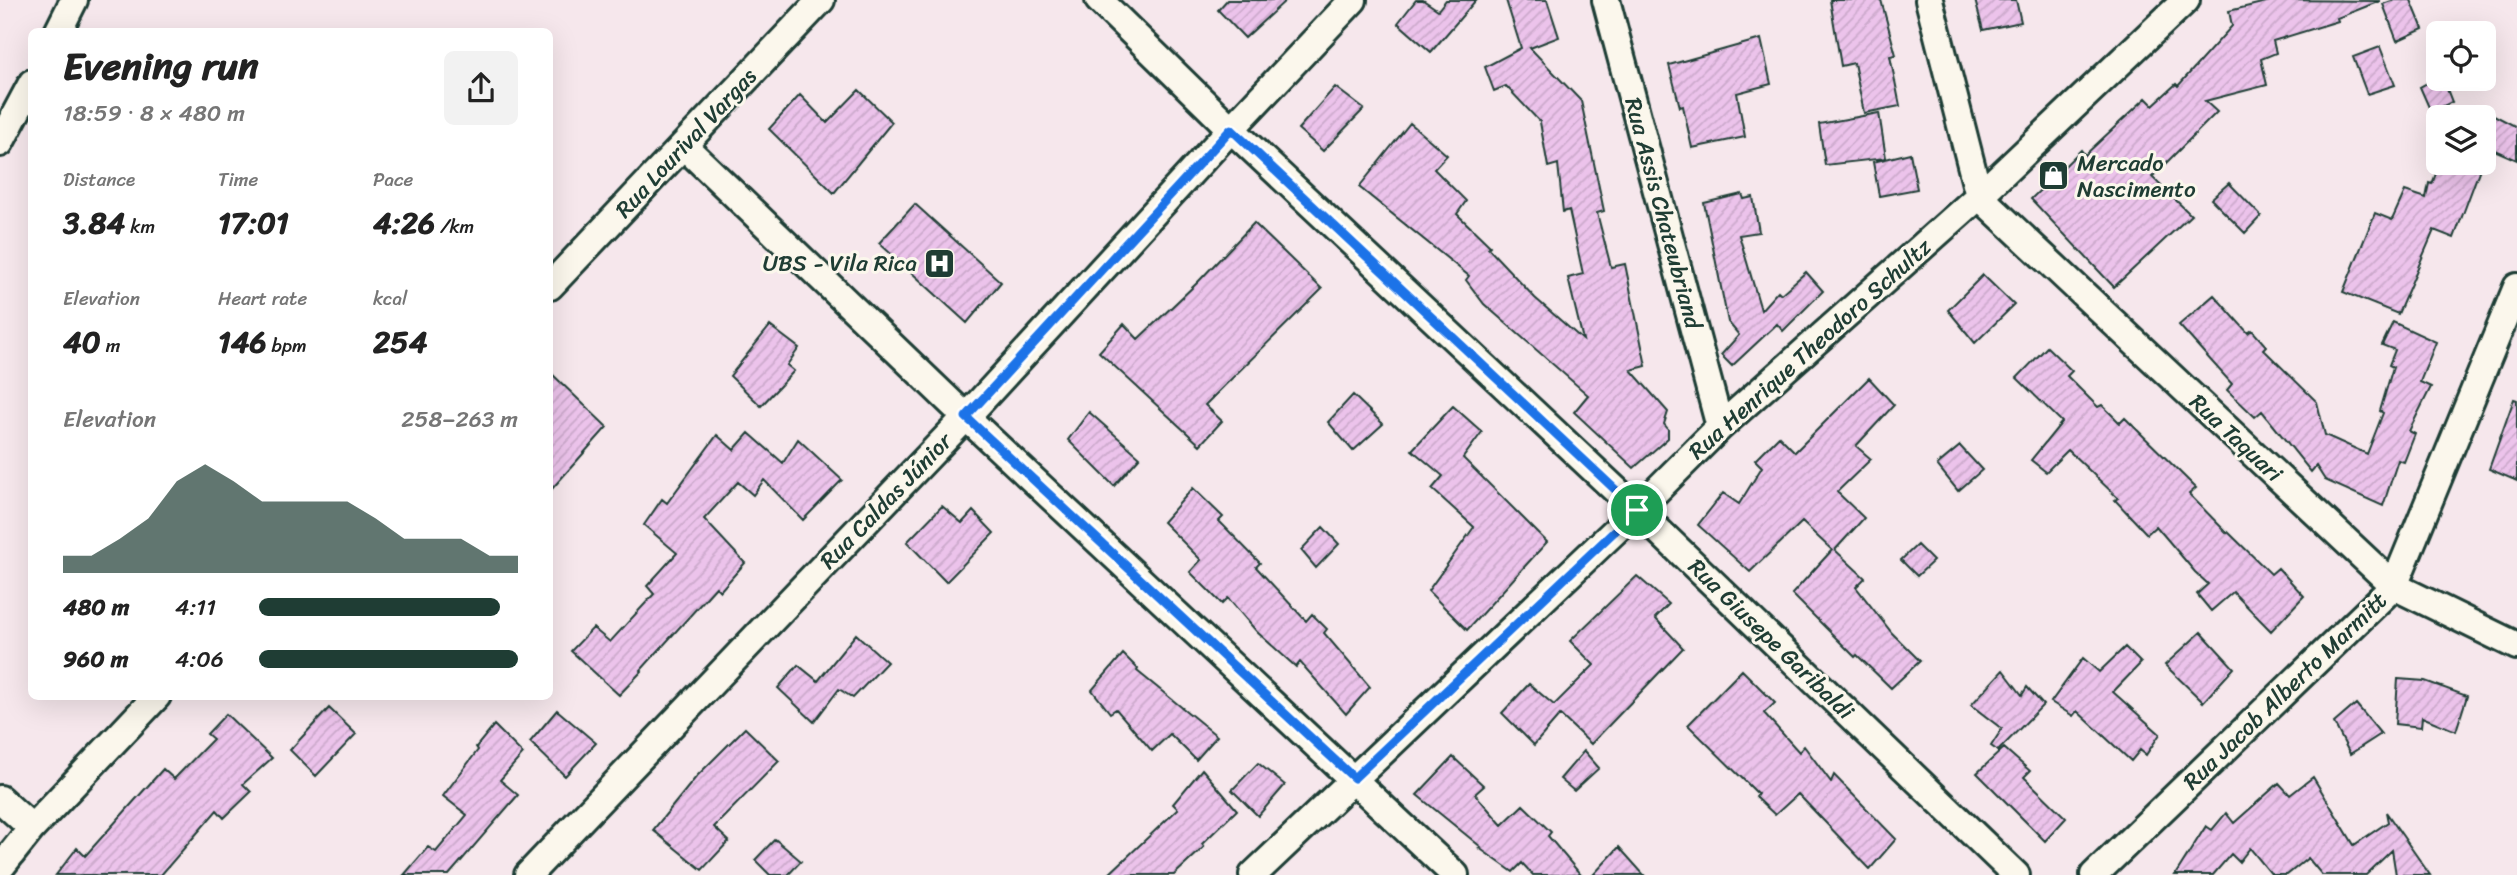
<!DOCTYPE html>
<meta charset="utf-8">
<style>
:root{--surface:#fff;--page:#f2f2f2;--text:#222;--muted:#767676;--accent:#1f3d34}
body{margin:0;font-family:Sriracha,sans-serif;background:var(--page);color:var(--text);height:100vh;display:flex;flex-direction:column;font-size:26px;white-space:nowrap}
*{box-sizing:border-box;margin:0}
p{font-size:23px;color:var(--muted)}
.icon{flex:none;width:38px;height:38px;fill:none;stroke:currentColor;stroke-width:2;stroke-linecap:round;stroke-linejoin:round}
.map{position:relative;flex:1;overflow:hidden}
.panel{position:absolute;left:28px;top:28px;width:525px;height:672px;display:flex;flex-direction:column;background:var(--surface);border-radius:10px;box-shadow:0 7px 28px #0002}
.panel>*{flex:none}
.tools{position:absolute;left:2426px;top:21px;display:grid;gap:14px}
.tools a{display:grid;place-items:center;width:70px;height:70px;border-radius:10px;background:var(--surface);box-shadow:0 7px 28px #0002;font-size:35px}
.pin{position:absolute;display:grid;place-items:center;width:60px;height:60px;color:#fff;margin:-30px;border:4px solid #fff;border-radius:50%;box-shadow:0 2px 7px #0007}
.round{display:grid;place-items:center;flex:none;width:74px;height:74px;border-radius:10px;background:var(--page)}
.head{display:flex;align-items:center;justify-content:space-between;height:119px;padding:0 35px}
h1{font-size:38px;font-weight:800;line-height:52px}
.stats{display:grid;grid-template-columns:repeat(3,1fr);gap:10px;height:119px;padding:7px 35px}
.stats div{display:grid;align-content:center}
.stats b{font-size:30px;font-weight:800}
.stats small{font-size:19px;font-weight:400}
.stats p{font-size:19px}
.chart{height:196px;padding:14px 35px}
.chart p{display:flex;justify-content:space-between}
.chart svg{width:100%;height:126px;margin-top:7px;fill:var(--accent);opacity:.7}
ul{padding:0 35px;list-style:none;font-size:23px}
li{display:grid;grid-template-columns:112px 84px 1fr;align-items:center;height:52px}
li i{height:18px;border-radius:9px;background:var(--accent)}
.map>svg:first-child{display:block}
</style>
<div class="map">
<svg width="2517" height="875" viewBox="0 0 2517 875">
<defs>
<pattern id="building-hatch" width="6" height="6" patternUnits="userSpaceOnUse" patternTransform="scale(1.75)"><rect width="6" height="6" fill="#ecc3eb"/><path d="M-1 1l2-2M0 6l6-6M5 7l2-2" fill="none" stroke="#caa8ca"/></pattern>
</defs>
<rect width="100%" height="100%" fill="#f6e7ec"/>
<filter id="ink" filterUnits="userSpaceOnUse"><feTurbulence type="fractalNoise" baseFrequency=".0143" numOctaves="2"/><feDisplacementMap in="SourceGraphic" scale="14" xChannelSelector="R" yChannelSelector="G"/><feConvolveMatrix kernelMatrix="1 2 1 2 8 2 1 2 1" color-interpolation-filters="sRGB"/></filter>
<g filter="url(#ink)">
<!-- building -->
<path fill="url(#building-hatch)" stroke="#1f3d34" stroke-width="2" d="M1227,0h59l-41,38 -27,-28z
M1416,0h7l15,10 8,-10h30l-45,52 -33,-29z
M1506,0h41l12,37 -29,11 51,53 23,110 -7,2 14,54 14,-3 21,102 -15,4 37,42 -4,12 4,5v9l-34,30 -60,-56 14,-17 -104,-91 -18,-24 3,-4 -110,-89 51,-64 37,32 -13,14 32,32 -9,13 33,32 -2,2 47,50 48,42 -15,-62 15,-4 -14,-64 -6,2 -5,-48 -10,3 -8,-45 -34,-36 -12,5 -9,-24 36,-19z
M1830,0h51l15,55 -6,1 10,50 -36,7 -10,-50 -13,3z
M1975,0h41l5,22 -38,8z
M2274,0l106,1 -43,17 1,3 -65,20 3,12 -15,6 6,26 -62,16 12,11 -65,65 39,38 -77,72 -83,-88 50,-49 4,5 61,-57 7,7 23,-21 2,2 54,-60 -3,-15z
M2394,0h17l12,29 -26,12 -14,-37z
M1761,39l10,45 -34,9 8,44 -53,11 -9,-42 -3,1 -11,-42z
M2380,47l15,38 -28,9 -14,-37z
M2438,77l5,2 9,23 -21,10 -11,-25z
M1335,87l29,22 -41,42 -25,-22z
M859,90l33,32 -58,71 -65,-64 31,-34 27,28z
M2488,112l29,15v33l-34,-15v-20z
M1879,113l7,45 -61,7 -6,-41z
M1910,153l7,36 -38,7 -6,-34z
M2440,163h42l-28,75 -20,-8 -36,84 -55,-22 32,-79 17,7 13,-29 21,7 3,-15 3,1z
M2229,183l32,33 -16,17 -34,-34z
M1742,194l2,5 9,-2 6,35 -20,3 22,75 17,-19 3,3 25,-22 17,19 -40,40 -6,-7 -45,42 -11,-11 18,-20 -11,-13 -24,-119z
M915,204l86,78 -34,41 -88,-80z
M1254,223l68,66 -117,116 17,16 -22,24 -101,-93 25,-28 14,15 59,-56z
M1983,275l31,30 -39,38 -27,-33z
M2214,295l34,38 4,-3 14,16 -3,3 54,53 8,33 42,19 16,-41 -3,-2 13,-44 -4,-2 6,-15 -13,-5 11,-23 43,20 -16,40 11,5 -22,44 6,3 -11,28 -6,-2 -15,46 -58,-26 -9,-14 -5,6 -49,-61 -7,6 -28,-27 5,-6 -53,-59z
M770,326l29,22 -12,17 7,6 -33,35 -31,-30z
M2047,347l25,24 -5,5 31,31 4,-2 18,18 5,-5 71,70 -7,6 38,39 1,-1 43,42 7,-6 26,28 -33,35 -38,-39 -22,19 -14,-17 11,-10 -13,-12 -39,-46 -9,8 -32,-34 3,-2 -50,-48 -22,22 -15,-12 31,-38 -45,-44z
M550,372l57,55 -57,64z
M1869,378l25,27 -38,41 15,13 -34,33 27,26 -29,32 30,28 -9,9 36,46 28,28 -29,27 -34,-33 -2,2 -63,-63 40,-44 -30,-28 -52,50 -52,-47 25,-32 16,11 23,-37 -7,-7 24,-24 16,16z
M1353,395l30,29 -30,27 -25,-29z
M2514,399l3,1v81l-28,-12z
M1453,406l29,26 -19,26 84,84 -80,88 -39,-39 46,-64 -42,-38 11,-13 -31,-26z
M1089,412l51,45 -26,29 -46,-46z
M749,433l34,30 15,-24 44,41 -39,40 -39,-40 -11,15 -15,-13 -34,37 41,44 -25,28 -4,-4 -75,83 1,1 -23,24 -48,-44 22,-23 17,14 44,-48 -7,-8 30,-33 -33,-28 18,-26 5,4 50,-68 17,15z
M1960,446l22,24 -24,21 -21,-26z
M1193,488l30,29 -4,4 41,42 -4,4 50,54 6,-7 15,15 -3,4 46,54 -24,27 -46,-52 -4,5 -39,-35 -29,-34 -6,6 -32,-32 11,-12 -38,-38z
M942,506l20,17 11,-12 21,22 -48,49 -39,-40z
M1323,527l16,17 -23,24 -15,-18z
M1917,545l16,16 -16,15 -16,-16z
M1637,576l32,28 -14,14 28,30 -92,96 -31,-29 -26,30 -32,-32 27,-29 25,21 40,-40 -24,-24z
M2201,632l33,36 -31,34 -38,-37z
M856,634l31,28 -34,36 -14,-9 -25,33 -36,-34 20,-23 20,16z
M2125,647l16,16 -28,29 47,42 -14,21 -6,-5 -9,11 -54,-50 -4,5 -22,-14 32,-44 16,14z
M1123,654l15,15 -1,2 80,65 -21,24 -26,-26 -18,17 -36,-42 -6,4 -18,-23z
M1742,670l33,33 -11,10 35,39 5,-6 27,36 3,-7 62,64 -26,30 -72,-75 -23,21 -19,-18 2,-3 -70,-69z
M2003,670l19,25 5,-8 16,18 -45,46 -7,-5 11,-17 -31,-24z
M2398,679l27,2 42,15 -11,35 -34,-14 -1,10 -26,-3z
M2356,704l25,30 -31,20 -16,-31z
M329,708l27,26 -40,42 -26,-26z
M557,710l39,33 -31,33 -35,-34z
M226,714l46,44 -29,26 8,8 -27,26 -7,-8 -56,65h-105l21,-27 8,8 78,-87 11,10 39,-40 -6,-5z
M494,725l29,29 -23,26 18,15 -69,80h-45l24,-28 8,5 31,-37 -24,-19 35,-46 -2,-3z
M745,728l34,33 -65,66 15,14 -27,29 -49,-40 44,-54z
M2004,748l26,23 -6,6 42,41 -21,23 -68,-68z
M1584,751l15,17 -25,23 -14,-12z
M1453,757l31,29 -9,8 27,31 21,-20 28,27 -3,4 33,39h-48l-11,-12 -9,9 -34,-24 2,-1 -64,-52z
M1258,763l27,22 -27,31 -26,-26z
M1202,769l35,41 -35,34 2,3 -30,28h-66l70,-66 -5,-5z
M2313,777l41,68 34,-23 -2,-10 44,63h-34l-4,-25 -26,25h-44l-14,-17 -21,17h-15l-22,-27 -11,14 -8,-8 -18,21h-38l31,-49 6,4 14,-17 8,10 45,-40 11,12z
M775,839l26,22 -13,14h-18l-15,-15z
M1619,847l25,28h-51z"/>
<g fill="none" stroke-linecap="round" stroke-linejoin="round">
<defs>
<path id="minor" d="M1099,0l132,129 406,381 379,365
M1606,0l114,427
M1929,0l50,196
M58,32l16,-32
M0,143l32,-60
M684,146l282,271 489,458
M1979,196l415,390 123,60
M550,286l271,-286
M0,799l32,29
M0,868l32,-40 125,-132
M528,875l438,-458 265,-288 122,-129
M1253,875l384,-365 83,-83 259,-231 207,-196
M2094,875l300,-289 123,-299"/>
</defs>
<!-- minor casing -->
<use href="#minor" stroke="#1f3d34" stroke-width="32"/>
<!-- minor -->
<use href="#minor" stroke="#fbf7ec" stroke-width="26"/>
</g>
</g>
<g fill="none" stroke-linecap="round" stroke-linejoin="round" filter="url(#ink)">
<defs>
<path id="route" d="M1231,129l406,381 -283,268 -388,-361z"/>
</defs>
<!-- route casing -->
<use href="#route" stroke="#fff" stroke-width="14"/>
<!-- route -->
<use href="#route" stroke="#1a73e8" stroke-width="9"/>
</g>
<!-- icons -->
<defs>
<symbol id="shop-square" viewBox="-11 -11 22 22"><rect x="-9" y="-9" width="18" height="18" rx="4" fill="#1f3d34" stroke="#fbf7ec"/><path d="M-5-2.5h2.3a2.7 3.5 0 0 1 5.4 0H5L5.5 6h-11ZM-1.5-2.5h3a1.5 2.3 0 0 0-3 0Z" fill="#fff"/></symbol>
<symbol id="hospital-square" viewBox="-11 -11 22 22"><rect x="-9" y="-9" width="18" height="18" rx="4" fill="#1f3d34" stroke="#fbf7ec"/><path d="M-5-5h3v3.5h4V-5h3V5h-3V1.5h-4V5h-3Z" fill="#fff"/></symbol>
</defs>
<g fill-rule="evenodd">
<use href="#shop-square" x="2036" y="158" width="35" height="35"/>
<use href="#hospital-square" x="922" y="246" width="35" height="35"/>
</g>
<g text-anchor="middle" dominant-baseline="central" stroke-width="6" stroke-linejoin="round" paint-order="stroke">
<!-- street labels -->
<g font-size="23" fill="#1f3d34" stroke="#fbf7ec">
<text transform="translate(686 143) rotate(-47)">Rua Lourival Vargas</text>
<text transform="translate(1663 213) rotate(75)">Rua Assis Chateubriand</text>
<text transform="translate(1810 349) rotate(-42)">Rua Henrique Theodoro Schultz</text>
<text transform="translate(2236 438) rotate(43)">Rua Taquari</text>
<text transform="translate(886 501) rotate(-46)">Rua Caldas Júnior</text>
<text transform="translate(1771 639) rotate(44)">Rua Giusepe Garibaldi</text>
<text transform="translate(2285 691) rotate(-44)">Rua Jacob Alberto Marmitt</text>
</g>
<!-- poi labels -->
<g font-size="23" fill="#1f3d34" stroke="#fbf7ec" text-anchor="start">
<text x="2077" y="163">Mercado<tspan x="2077" dy="26">Nascimento</tspan></text>
<text x="917" y="263" text-anchor="end">UBS - Vila Rica</text>
</g>
</g>
</svg>
<div class="tools">
<a><svg class="icon" aria-label="locate" viewBox="0 0 24 24"><circle cx="12" cy="12" r="6"/><path d="M12 2v4M12 18v4M2 12h4M18 12h4"/></svg></a>
<a><svg class="icon" aria-label="layers" viewBox="0 0 24 24"><path d="M12 4l9 5-9 5-9-5zM3 14l9 5 9-5"/></svg></a>
</div>
<div class="pin" style="left:1637px;top:510px;background:#1e9e55"><svg class="icon" aria-label="arrive" viewBox="0 0 24 24"><path d="M6 21V4h12l-3 4 3 4H6"/></svg></div>
<section class="panel">
<div class="head"><div><h1>Evening run</h1><p>18:59 · 8 × 480 m</p></div><a class="round"><svg class="icon" aria-label="share" viewBox="0 0 24 24"><path d="M12 15V3M7 8l5-5 5 5M5 13v7h14v-7"/></svg></a></div>
<div class="stats">
<div><p>Distance</p><b>3.84<small> km</small></b></div>
<div><p>Time</p><b>17:01</b></div>
<div><p>Pace</p><b>4:26<small> /km</small></b></div>
</div>
<div class="stats">
<div><p>Elevation</p><b>40<small> m</small></b></div>
<div><p>Heart rate</p><b>146<small> bpm</small></b></div>
<div><p>kcal</p><b>254</b></div>
</div>
<div class="chart"><p><span>Elevation</span>258–263 m</p>
<svg viewBox="0 0 160 44" preserveAspectRatio="none"><path d="M0 44V38L10 38L20 32L30 25L40 12L50 6L60 12L70 19L80 19L90 19L100 19L110 25L120 32L130 32L140 32L150 38L160 38V44z"/></svg>
</div>
<ul>
<li><b>480 m</b>4:11<i style="width:93%"></i></li>
<li><b>960 m</b>4:06<i style="width:100%"></i></li>
</ul>
</section>
</div>
